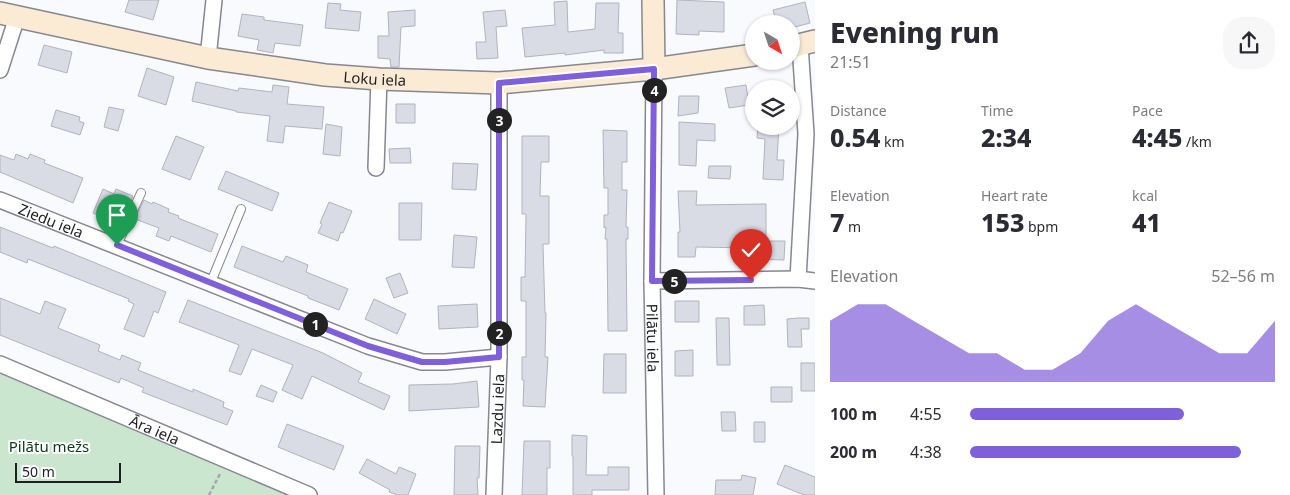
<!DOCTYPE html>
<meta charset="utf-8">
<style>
:root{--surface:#fff;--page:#f7f7f7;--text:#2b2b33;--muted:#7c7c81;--accent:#7f5fda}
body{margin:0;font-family:"Noto Sans",sans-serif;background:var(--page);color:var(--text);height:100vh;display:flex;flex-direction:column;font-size:19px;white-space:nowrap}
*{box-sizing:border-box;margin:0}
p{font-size:16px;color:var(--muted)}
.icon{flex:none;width:28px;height:28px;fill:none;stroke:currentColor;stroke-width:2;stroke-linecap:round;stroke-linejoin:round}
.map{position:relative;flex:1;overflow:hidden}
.panel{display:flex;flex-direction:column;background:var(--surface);width:475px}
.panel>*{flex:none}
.needle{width:32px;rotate:141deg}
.controls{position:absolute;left:745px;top:15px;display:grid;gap:10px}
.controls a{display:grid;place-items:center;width:55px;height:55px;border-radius:50%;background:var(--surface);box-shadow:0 1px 4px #0004;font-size:25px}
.scale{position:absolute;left:15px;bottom:12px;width:106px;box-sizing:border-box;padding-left:5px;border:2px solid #1e1f22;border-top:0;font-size:14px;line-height:18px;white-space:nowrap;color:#1e1f22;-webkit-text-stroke:4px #fff;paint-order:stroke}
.pin{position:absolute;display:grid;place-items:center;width:42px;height:42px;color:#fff;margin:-51px -21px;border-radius:50% 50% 50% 0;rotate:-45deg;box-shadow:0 0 5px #0007}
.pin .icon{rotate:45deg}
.km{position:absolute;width:25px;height:25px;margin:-12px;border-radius:50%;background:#222;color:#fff;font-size:14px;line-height:25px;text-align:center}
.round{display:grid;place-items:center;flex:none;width:52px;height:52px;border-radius:20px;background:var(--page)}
.summary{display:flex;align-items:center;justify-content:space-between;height:85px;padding:0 15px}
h1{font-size:28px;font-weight:800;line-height:38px}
.metrics{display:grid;grid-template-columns:repeat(3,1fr);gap:8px;height:85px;padding:5px 15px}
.metrics div{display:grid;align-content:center}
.metrics b{font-size:25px;font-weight:800}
.metrics small{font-size:14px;font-weight:400}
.metrics p{font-size:14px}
.chart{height:140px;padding:10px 15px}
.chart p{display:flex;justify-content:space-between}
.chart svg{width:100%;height:90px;margin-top:5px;fill:var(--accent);opacity:.7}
ul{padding:0 15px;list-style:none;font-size:16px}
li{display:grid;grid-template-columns:80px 60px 1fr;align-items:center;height:38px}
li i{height:12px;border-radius:6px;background:var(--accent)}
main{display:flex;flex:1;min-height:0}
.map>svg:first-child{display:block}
</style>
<main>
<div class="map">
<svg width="815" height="495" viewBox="0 0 815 495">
<rect width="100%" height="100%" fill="#f9fafe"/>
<!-- green -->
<path fill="#cbe6ce" d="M0,372l295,123h-295z"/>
<!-- building -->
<path fill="#d9dbe5" stroke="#b2b4bd" d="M129,0h30l-6,20 -28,-8z
M677,0l47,2v30l-25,-1v4l-23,-1z
M567,1l1,31 27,-3 1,-26h23l-1,30h5v20h-19v-3l-39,5v-2l-40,4 -3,-29 33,-3 -1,-23z
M805,2l5,21 -19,5v-4h-14l-4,-14z
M328,3l13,1 -1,6 21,2 -2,19 -34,-3z
M415,10v16l-14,1 -2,40h-8l-1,-8 -12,-1v-22h11l-1,-24z
M505,10l2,16 -11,1 2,31 -21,1 -1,-17h10l-3,-30z
M242,14l22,3v3l39,5 -3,21 -25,-3 -2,10 -16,-3 2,-10 -21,-4z
M44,45l28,7 -5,21 -29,-8z
M147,68l27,9 -8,28 -28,-9z
M196,82l42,9 1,-3 33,4 1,-7 16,2 -2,17 37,3 -2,22 -37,-3 -2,17 -16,-2 3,-25 -34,-4v-1l-44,-10z
M746,85l3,20 -20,3 -4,-20z
M679,96h20l-1,17 -20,3z
M396,104h19v19h-19z
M109,107l15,3 -6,21 -14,-4z
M56,110l24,7 -1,4 5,2 -4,12 -29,-9z
M679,122l36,2v17l-18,-1 -1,26 -17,-1z
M326,124l16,3 -2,29 -17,-2z
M758,126h21l-2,34h7l-1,20 -20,-1 2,-40 -8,-1z
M603,130l24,1v31h-5v28h5l-1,37h2v12h-2l1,92h-19l-1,-92h-2l1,-12 -2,1v-13h4v-27h-4z
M176,136l28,11 -14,33 -28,-11z
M522,136h27v26h-8l-1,34h9v48h-6l2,69h1l-1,44h3l-3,50 -22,-1 1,-26h-2v-23h4v-56h-5v-24h4l1,-63h-4z
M410,148l1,15h-21l-1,-14z
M16,154l12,5 2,-5 15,6 -1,3 39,15 -10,25 -73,-31v-17l14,5z
M453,163l25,1 -2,26 -24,-1z
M709,166h22l-1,13 -22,-1z
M226,171l53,22 -7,18 -54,-22z
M103,189l11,5 2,-5 17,7 -13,28 -27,-11z
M678,191h19l-1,14 70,-1v37h19l-1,19 -33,-1v-11l-55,-1 -1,10h-17v-25h2z
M144,200l8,4 1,-2 16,7 -1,3 11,4 -1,2 40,16 -7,18 -40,-16 -2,5 -13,-5 3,-8 -24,-9z
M329,202l23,9 -9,22 -2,-1 -3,9 -20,-8 4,-9 -2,-1z
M399,203h23l-1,37h-22z
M0,227l53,21 1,-2 112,46 -8,21 -4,-2 -10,26 -20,-8 10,-25 -6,-3 1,-2 -101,-40 -1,4 -27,-11z
M454,235l23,2 -3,31 -22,-1z
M242,246l41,16 3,-6 22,9 -2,7 42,17 -9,21 -31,-12v-2l-74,-29z
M400,273l8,20 -14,5 -8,-20z
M0,298l40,16 5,-13 21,8 -8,19 42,17 -2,6 22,9 2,-5 19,8 -3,7 55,22v-3l31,13 -1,5 10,4 -6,14 -85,-33 2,-4 -23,-10 -2,5 -119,-48z
M374,299l32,15 -9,20 -32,-15z
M188,300l135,53 39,20 -4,9 32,14 -6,14 -72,-34 -10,23 -20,-9 11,-25 -41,-16 -11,26 -12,-4 10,-26 -60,-23z
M675,301h24v21h-24z
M477,304l1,23 -39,2 -1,-23z
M764,305l1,20h-21v-19z
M716,318h13l1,47h-13z
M798,318h11v11h-8l1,18h-14l-1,-28z
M693,350v26h-18v-25z
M604,354h22v39h-23z
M801,363h14v28h-14z
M477,381l2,26 -70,4v-26l44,-1z
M261,385l16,7 -4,10 -17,-6z
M771,387h21v15h-21z
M721,412h14l1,19h-14z
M754,422h11v20h-11z
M287,424l57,22 -10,24 -56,-23z
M572,435l15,1 -1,39h22v-8h21v23h-37v5h-19v-39h-1z
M524,441h26v27h-3v27h-25z
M455,446h25l-1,32h-2l1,17h-24z
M367,459l29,15 3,-7 17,7 -8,21h-10l-9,-3 1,-2 -31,-17z
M785,465l30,12v18h-11l-27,-11z
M742,475l14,3 -3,17h-38l1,-15h25z"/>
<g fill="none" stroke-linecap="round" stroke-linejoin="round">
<defs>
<path id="lane" d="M117,245l24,-52
M211,282l30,-73"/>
<g id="street">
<path d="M208,58l6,-58"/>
<path id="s1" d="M654,69l-2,212 4,214"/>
<path d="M0,70l17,-53"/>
<path d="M376,168l3,-89"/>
<path id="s2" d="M0,200l368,146 54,16h23l54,-5"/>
<path d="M798,279l8,-145 -6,-89"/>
<path d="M652,281l146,-2 17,2"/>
<path id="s3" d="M0,364l309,131"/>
<path id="s4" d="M494,495l5,-138v-274"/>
</g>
<g id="secondary">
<path d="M653,0l1,69"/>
<path id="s5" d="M0,13l208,45 117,17 54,4 120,4 155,-14 100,-14"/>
<path d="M791,47l24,-6"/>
</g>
</defs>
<!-- lane casing -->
<use href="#lane" stroke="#868790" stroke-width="10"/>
<!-- street casing -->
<use href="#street" stroke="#868790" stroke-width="18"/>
<!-- secondary casing -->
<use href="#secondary" stroke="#868790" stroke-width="24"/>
<!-- path -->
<path stroke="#a5a6aa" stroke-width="2.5" stroke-dasharray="4 2.5" stroke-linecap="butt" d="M209,495l12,-23"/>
<!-- lane -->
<use href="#lane" stroke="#fff" stroke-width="8"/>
<!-- street -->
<use href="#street" stroke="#fff" stroke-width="15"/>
<!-- secondary -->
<use href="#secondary" stroke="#fbead4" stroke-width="21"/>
</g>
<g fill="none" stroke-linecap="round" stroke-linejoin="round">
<defs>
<path id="route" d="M117,245l251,101 54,16h23l54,-5v-274l155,-14 -2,212 99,-1"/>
</defs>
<!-- route casing -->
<use href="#route" stroke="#fff" stroke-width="10"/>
<!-- route -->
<use href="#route" stroke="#7f5fda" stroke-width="6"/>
</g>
<g text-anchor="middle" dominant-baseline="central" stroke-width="4" stroke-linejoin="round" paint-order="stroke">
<!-- street labels -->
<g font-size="15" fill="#1e1f22" stroke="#fff">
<text stroke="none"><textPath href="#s5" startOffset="381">Loku iela</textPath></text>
<text stroke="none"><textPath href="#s2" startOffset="55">Ziedu iela</textPath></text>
<text stroke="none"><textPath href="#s1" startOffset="269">Pilātu iela</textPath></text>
<text stroke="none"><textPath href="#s4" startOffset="86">Lazdu iela</textPath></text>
<text stroke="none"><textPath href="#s3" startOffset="168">Āra iela</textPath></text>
</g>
<!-- park labels -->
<g font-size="15" fill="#0d3c1a" stroke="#fff">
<text x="49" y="446">Pilātu mežs</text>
</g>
</g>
</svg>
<div class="controls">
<a><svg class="needle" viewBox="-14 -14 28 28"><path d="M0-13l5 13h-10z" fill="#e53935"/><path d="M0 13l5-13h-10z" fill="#7c7c81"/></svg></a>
<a><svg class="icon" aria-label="layers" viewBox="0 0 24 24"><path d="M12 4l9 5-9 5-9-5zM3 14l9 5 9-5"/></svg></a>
</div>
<div class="scale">50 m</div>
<div class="pin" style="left:117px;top:245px;background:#1e9e55"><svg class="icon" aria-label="arrive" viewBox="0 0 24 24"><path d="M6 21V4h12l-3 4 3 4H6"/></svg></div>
<div class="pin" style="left:751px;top:280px;background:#d93025"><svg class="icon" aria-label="check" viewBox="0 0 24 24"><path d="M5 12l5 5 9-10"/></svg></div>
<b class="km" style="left:315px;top:324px">1</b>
<b class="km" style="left:499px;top:333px">2</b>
<b class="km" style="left:499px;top:120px">3</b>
<b class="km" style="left:654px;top:90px">4</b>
<b class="km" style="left:674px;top:281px">5</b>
</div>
<section class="panel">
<div class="summary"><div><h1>Evening run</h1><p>21:51</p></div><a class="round"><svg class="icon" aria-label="share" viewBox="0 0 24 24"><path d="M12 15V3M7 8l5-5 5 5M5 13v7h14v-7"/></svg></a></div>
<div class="metrics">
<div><p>Distance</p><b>0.54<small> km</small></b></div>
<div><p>Time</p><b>2:34</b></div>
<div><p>Pace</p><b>4:45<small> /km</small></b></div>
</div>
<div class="metrics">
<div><p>Elevation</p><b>7<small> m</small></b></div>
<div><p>Heart rate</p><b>153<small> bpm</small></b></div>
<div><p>kcal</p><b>41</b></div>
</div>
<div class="chart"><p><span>Elevation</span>52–56 m</p>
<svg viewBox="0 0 160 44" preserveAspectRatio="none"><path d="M0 44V14L10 6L20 6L30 14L40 22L50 30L60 30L70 38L80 38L90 30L100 14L110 6L120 14L130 22L140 30L150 30L160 14V44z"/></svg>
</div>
<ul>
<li><b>100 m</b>4:55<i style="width:70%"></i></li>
<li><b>200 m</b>4:38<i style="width:89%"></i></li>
</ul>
</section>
</main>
